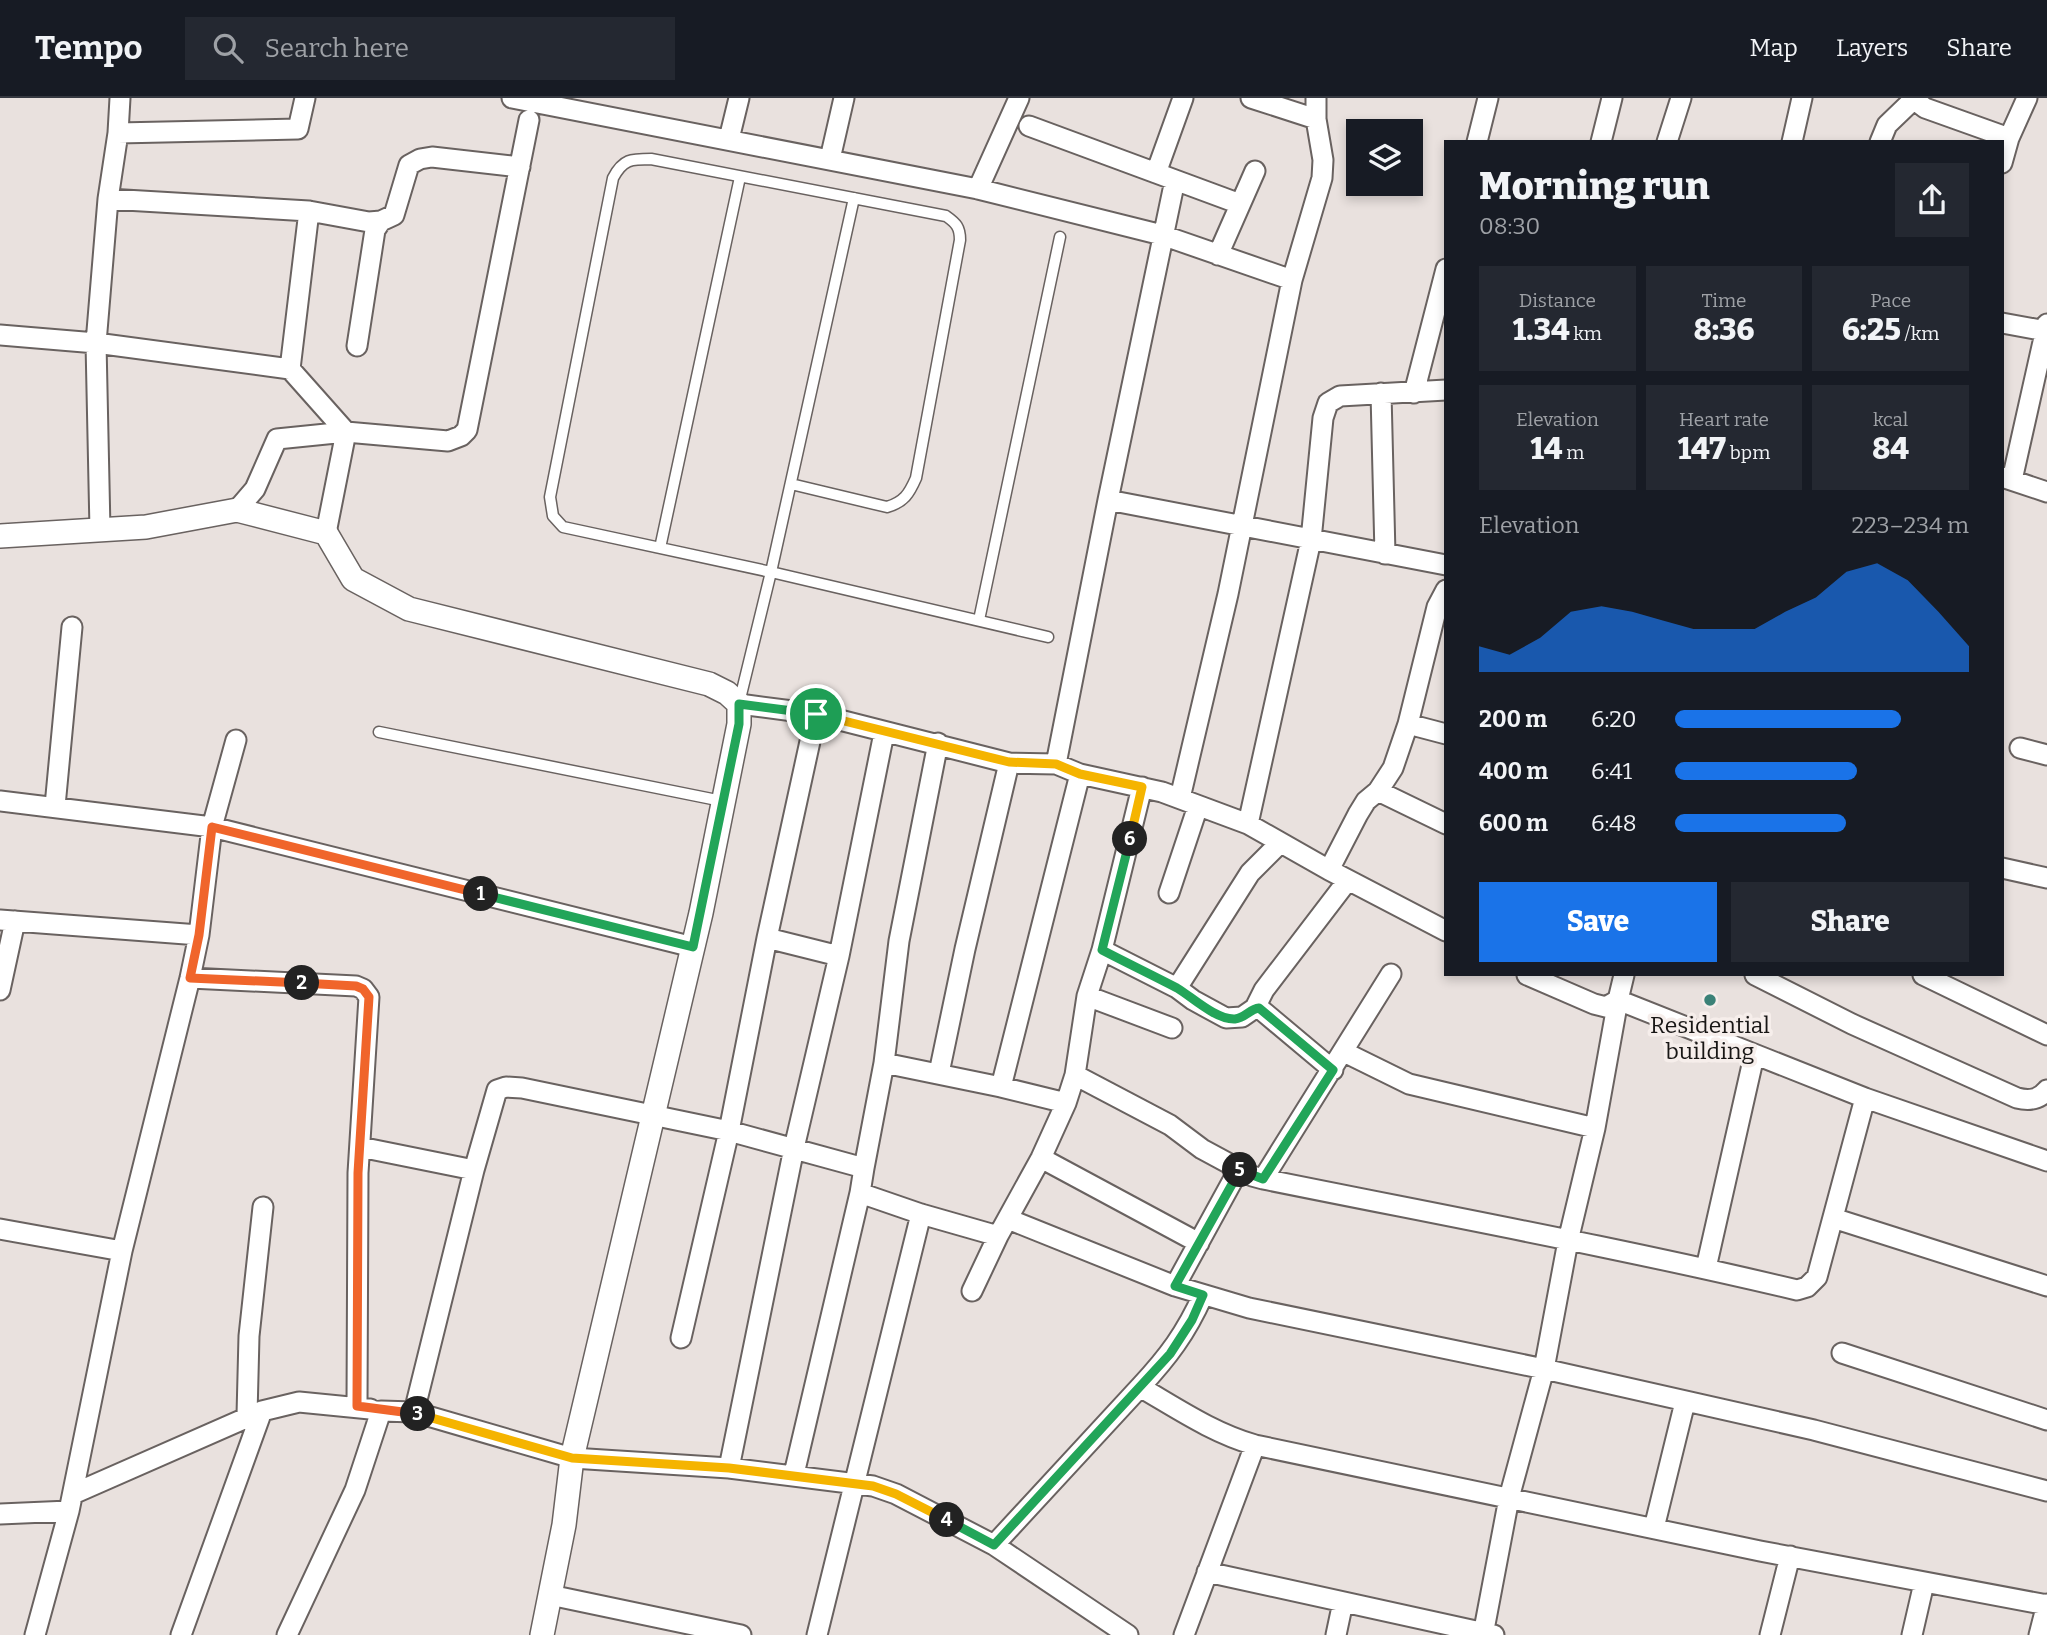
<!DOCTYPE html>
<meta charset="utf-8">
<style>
:root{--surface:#171b24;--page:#242831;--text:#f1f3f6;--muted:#9ea1a6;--line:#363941;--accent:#1a73e8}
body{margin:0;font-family:Bitter,serif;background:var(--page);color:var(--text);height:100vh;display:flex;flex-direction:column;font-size:26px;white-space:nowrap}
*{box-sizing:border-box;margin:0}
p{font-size:23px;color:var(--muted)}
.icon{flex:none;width:38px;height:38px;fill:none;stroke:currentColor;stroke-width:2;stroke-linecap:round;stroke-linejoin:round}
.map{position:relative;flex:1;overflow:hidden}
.details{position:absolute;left:1444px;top:42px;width:560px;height:836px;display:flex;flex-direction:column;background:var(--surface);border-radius:0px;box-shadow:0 4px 10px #0003}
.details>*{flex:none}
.buttons{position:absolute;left:1346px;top:21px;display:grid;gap:14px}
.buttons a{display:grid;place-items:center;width:77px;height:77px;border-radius:0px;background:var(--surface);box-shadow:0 4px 10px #0003;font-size:35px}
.pin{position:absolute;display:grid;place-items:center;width:60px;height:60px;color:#fff;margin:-30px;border:4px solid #fff;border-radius:50%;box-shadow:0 2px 7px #0007}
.km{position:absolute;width:35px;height:35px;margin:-18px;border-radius:50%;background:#222;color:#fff;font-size:19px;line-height:35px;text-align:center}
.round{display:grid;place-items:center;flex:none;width:74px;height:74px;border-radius:0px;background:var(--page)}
.overview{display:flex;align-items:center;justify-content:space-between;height:119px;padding:0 35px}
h1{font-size:38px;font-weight:800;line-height:52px}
.stats{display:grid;grid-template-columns:repeat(3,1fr);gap:10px;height:119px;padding:7px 35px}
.stats div{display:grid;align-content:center;border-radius:0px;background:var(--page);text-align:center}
.stats b{font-size:30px;font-weight:800}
.stats small{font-size:19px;font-weight:400}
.stats p{font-size:19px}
.chart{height:196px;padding:14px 35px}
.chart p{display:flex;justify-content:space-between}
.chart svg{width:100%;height:126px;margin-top:7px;fill:var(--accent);opacity:.7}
.primary-button{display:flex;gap:14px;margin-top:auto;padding:14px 35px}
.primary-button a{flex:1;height:80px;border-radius:0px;background:var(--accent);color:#fff;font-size:28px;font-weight:800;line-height:80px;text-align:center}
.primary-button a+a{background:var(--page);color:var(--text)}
ul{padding:0 35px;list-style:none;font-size:23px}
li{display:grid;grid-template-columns:112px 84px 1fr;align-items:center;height:52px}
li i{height:18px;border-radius:9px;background:var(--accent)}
header{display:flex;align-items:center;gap:42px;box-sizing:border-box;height:98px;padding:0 35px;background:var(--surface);border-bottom:2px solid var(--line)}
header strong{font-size:33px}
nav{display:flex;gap:38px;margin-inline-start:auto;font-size:24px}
.search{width:490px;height:63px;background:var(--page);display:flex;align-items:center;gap:18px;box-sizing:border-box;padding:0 24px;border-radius:0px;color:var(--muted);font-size:26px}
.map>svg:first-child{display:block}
</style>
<header>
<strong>Tempo</strong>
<div class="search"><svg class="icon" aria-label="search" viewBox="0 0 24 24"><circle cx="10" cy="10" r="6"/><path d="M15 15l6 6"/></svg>Search here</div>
<nav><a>Map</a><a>Layers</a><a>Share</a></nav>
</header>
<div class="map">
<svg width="2047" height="1537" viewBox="0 0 2047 1537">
<rect width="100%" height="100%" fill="#e9e1de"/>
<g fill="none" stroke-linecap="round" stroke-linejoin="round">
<defs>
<path id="service" d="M854,100l-83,374 277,65
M660,450l80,-371
M979,522l81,-383
M739,605l32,-131 -208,-45 -10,-11 -3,-19 63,-319c10,-19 18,-19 38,-19l295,57c10,7 14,11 14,24l-44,238c-7,16 -12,24 -29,29l-96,-23
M379,634l343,69"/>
<path id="minor" d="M512,0l466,91 184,46 130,45 -64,314 -48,204
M1251,0l65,21 7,41 -1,18 -30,102
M1316,0v21
M1912,0l13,10 84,30
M1029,28l211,78
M118,35l180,-4 7,-31
M729,41l10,-41
M1477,44l11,-44
M1601,44l11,-44
M1667,44l14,-44
M1792,44l10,-44
M1880,44l7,-17 25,-24
M830,61l14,-61
M2002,65l7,-25 18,-40
M1156,75l27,-75
M978,91l41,-91
M108,101l201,12 60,11 12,-1 13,-6 15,-50 11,-6 12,-2 88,10
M1218,157l37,-84
M2002,225l44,8
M0,237l96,8 194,26 56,63
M357,248l18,-116 6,-9
M290,271l19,-158
M1381,295l4,161
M1414,295l32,-124
M2002,379l45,15
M2012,382l35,-156
M1108,402l338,65
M237,412l18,-21 22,-50 69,-7 102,9 13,-5 6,-6 62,-310
M100,432l-4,-187 12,-144 10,-66 2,-35
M326,435l20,-101
M739,606l77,10 193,49 47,1 24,10 82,18 86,32 81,46 117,61
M1408,626l38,10
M2020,650l27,7
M1056,666l52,-264 67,-320
M1378,693l68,33
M0,703l212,26 481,120
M55,708l17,-179
M1248,726l63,-284 12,-122 5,-15 12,-7 106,-6
M2002,770l45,10
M1329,772l29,-56 8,-13 12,-10 15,-23 15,-44 29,-117 9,-17
M1169,795l29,-87
M0,822l199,15
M767,840l49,-224
M1102,852l75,38 16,12 33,18 16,-1 13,-9
M1527,877l67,29 12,3 12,-7 6,-25
M1755,877l97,49 165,74c12,3 22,2 30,-8
M1923,877l124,60
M190,880l166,8 7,3 6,8 -11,176 -1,233
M1177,890l73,-115 30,-30
M0,892l15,-69
M1087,898l85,32
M1344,954l65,32 186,44
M884,965l15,-122 39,-198
M1333,972l-74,-62h-4l9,-18 84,-110
M939,975l26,-124 44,-186
M1075,977l95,50 32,24 50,27 11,3c178,36 357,69 534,111l10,-3 10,-10 48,-179 -247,-98 -23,128 -27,113 -24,128 -35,129 -26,137
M1001,989l79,-313
M1865,1000l182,63
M360,1049l114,23 -60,242
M1041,1060l158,85
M864,1070l20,-105 117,24 65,16
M474,1072l23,-80 9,-3 16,1 207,43 135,37 -4,25 61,21 77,22
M1263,1081l128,-205
M1833,1120l214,68
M1008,1121l167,67 74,22 295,61 270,61 233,61
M0,1131l122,22
M1706,1170l48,-212
M1175,1188l64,-117
M972,1193l26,-55 43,-78 25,-55 9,-28 12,-79 15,-46 40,-163
M681,1240l48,-207 38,-193 72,18
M1842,1255l205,67
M1140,1289c28,-30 46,-54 63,-92
M247,1317l2,-79 14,-129
M729,1370l65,-320 45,-192 45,-223
M794,1376l66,-281
M73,1396l189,-83 37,-9 71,7
M0,1416l69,-3
M1654,1430l31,-126
M994,1447l146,-158c38,22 73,46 115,58l505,106 287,54
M1207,1474l287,63
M550,1497l191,40
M35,1537l34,-124 53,-260 68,-273 9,-43 13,-108 24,-87
M181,1537l81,-224
M287,1537l68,-145 26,-79 33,1 158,46 157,10 144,18 23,8 98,51 134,90
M817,1537l104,-421
M1184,1537l71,-190
M1336,1537l7,-33
M1770,1537l20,-79
M1912,1537l12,-52
M2039,1537l8,-31"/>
<path id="tertiary" d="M0,438l146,-9 91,-17 89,23 27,46 56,30 300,75 18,9 12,11v20l-38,189 -129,545 -8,67 -22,110"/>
</defs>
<!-- service casing -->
<use href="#service" stroke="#696260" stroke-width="13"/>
<!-- minor casing -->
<use href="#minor" stroke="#696260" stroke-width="23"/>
<!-- tertiary casing -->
<use href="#tertiary" stroke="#696260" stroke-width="26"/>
<!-- service -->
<use href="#service" stroke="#fff" stroke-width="10"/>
<!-- minor -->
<use href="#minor" stroke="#fff" stroke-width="19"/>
<!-- tertiary -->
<use href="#tertiary" stroke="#fff" stroke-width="23"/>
</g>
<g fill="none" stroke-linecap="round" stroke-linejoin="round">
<defs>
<path id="split-1" d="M481,796l212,53 46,-223v-20l77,10"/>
<path id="split-2" d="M302,885l-112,-5 9,-43 13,-108 269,67"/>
<path id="split-3" d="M302,885l54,3 7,3 6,8 -11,176 -1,233 61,8"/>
<path id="split-4" d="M418,1316l154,44 157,10 144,18 23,8 51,26"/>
<path id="split-5" d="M947,1422l47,25 176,-191 22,-34 11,-25 -28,-9 65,-116"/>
<path id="split-6" d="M1130,741l-28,111c25,13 50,25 75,38 15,9 39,32 58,31 10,-1 15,-10 24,-11l74,62 -70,109 -23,-9"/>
<path id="split-7" d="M816,616l193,48 47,2 24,10 62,13 -12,52"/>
</defs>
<!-- split-1 casing -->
<use href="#split-1" stroke="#fff" stroke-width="14"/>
<!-- split-2 casing -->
<use href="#split-2" stroke="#fff" stroke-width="14"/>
<!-- split-3 casing -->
<use href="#split-3" stroke="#fff" stroke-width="14"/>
<!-- split-4 casing -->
<use href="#split-4" stroke="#fff" stroke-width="14"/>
<!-- split-5 casing -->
<use href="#split-5" stroke="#fff" stroke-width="14"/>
<!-- split-6 casing -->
<use href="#split-6" stroke="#fff" stroke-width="14"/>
<!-- split-7 casing -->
<use href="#split-7" stroke="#fff" stroke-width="14"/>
<!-- split-1 -->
<use href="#split-1" stroke="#22a559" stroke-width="9"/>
<!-- split-2 -->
<use href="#split-2" stroke="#f0652b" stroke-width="9"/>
<!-- split-3 -->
<use href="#split-3" stroke="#f0652b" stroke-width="9"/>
<!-- split-4 -->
<use href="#split-4" stroke="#f5b400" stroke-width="9"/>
<!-- split-5 -->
<use href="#split-5" stroke="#22a559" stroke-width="9"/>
<!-- split-6 -->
<use href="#split-6" stroke="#22a559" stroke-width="9"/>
<!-- split-7 -->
<use href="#split-7" stroke="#f5b400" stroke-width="9"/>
</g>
<!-- markers -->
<circle fill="#3b8177" stroke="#f6eeeb" stroke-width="2.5" cx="1710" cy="902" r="7"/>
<g text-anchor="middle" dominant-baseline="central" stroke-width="7" stroke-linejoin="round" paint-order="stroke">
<!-- poi labels -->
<g font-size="23" fill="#181615" stroke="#f6eeeb">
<text x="1710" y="927">Residential<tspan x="1710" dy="26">building</tspan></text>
</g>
</g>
</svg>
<div class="buttons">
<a><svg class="icon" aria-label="layers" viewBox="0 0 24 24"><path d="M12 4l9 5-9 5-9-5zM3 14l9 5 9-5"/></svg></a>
</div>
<div class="pin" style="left:816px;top:616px;background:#1e9e55"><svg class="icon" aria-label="arrive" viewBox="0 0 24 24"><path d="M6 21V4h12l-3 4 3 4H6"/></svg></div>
<b class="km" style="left:481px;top:796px">1</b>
<b class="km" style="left:302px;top:885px">2</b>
<b class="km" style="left:418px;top:1316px">3</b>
<b class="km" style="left:947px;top:1422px">4</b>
<b class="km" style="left:1240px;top:1072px">5</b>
<b class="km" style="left:1130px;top:741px">6</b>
<section class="details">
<div class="overview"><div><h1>Morning run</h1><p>08:30</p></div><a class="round"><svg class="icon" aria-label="share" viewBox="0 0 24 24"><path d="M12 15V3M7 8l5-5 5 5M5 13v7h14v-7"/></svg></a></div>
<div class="stats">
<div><p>Distance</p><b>1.34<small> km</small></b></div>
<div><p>Time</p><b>8:36</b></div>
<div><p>Pace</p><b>6:25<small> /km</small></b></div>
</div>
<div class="stats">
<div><p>Elevation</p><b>14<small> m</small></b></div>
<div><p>Heart rate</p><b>147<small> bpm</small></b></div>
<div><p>kcal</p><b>84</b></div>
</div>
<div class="chart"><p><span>Elevation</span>223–234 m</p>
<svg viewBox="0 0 160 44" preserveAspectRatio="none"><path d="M0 44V35L10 38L20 32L30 23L40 21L50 23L60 26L70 29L80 29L90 29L100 23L110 18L120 9L130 6L140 12L150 23L160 35V44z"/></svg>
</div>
<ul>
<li><b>200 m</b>6:20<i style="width:77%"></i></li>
<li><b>400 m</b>6:41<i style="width:62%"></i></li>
<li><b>600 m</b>6:48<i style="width:58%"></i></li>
</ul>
<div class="primary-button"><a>Save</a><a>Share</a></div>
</section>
</div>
